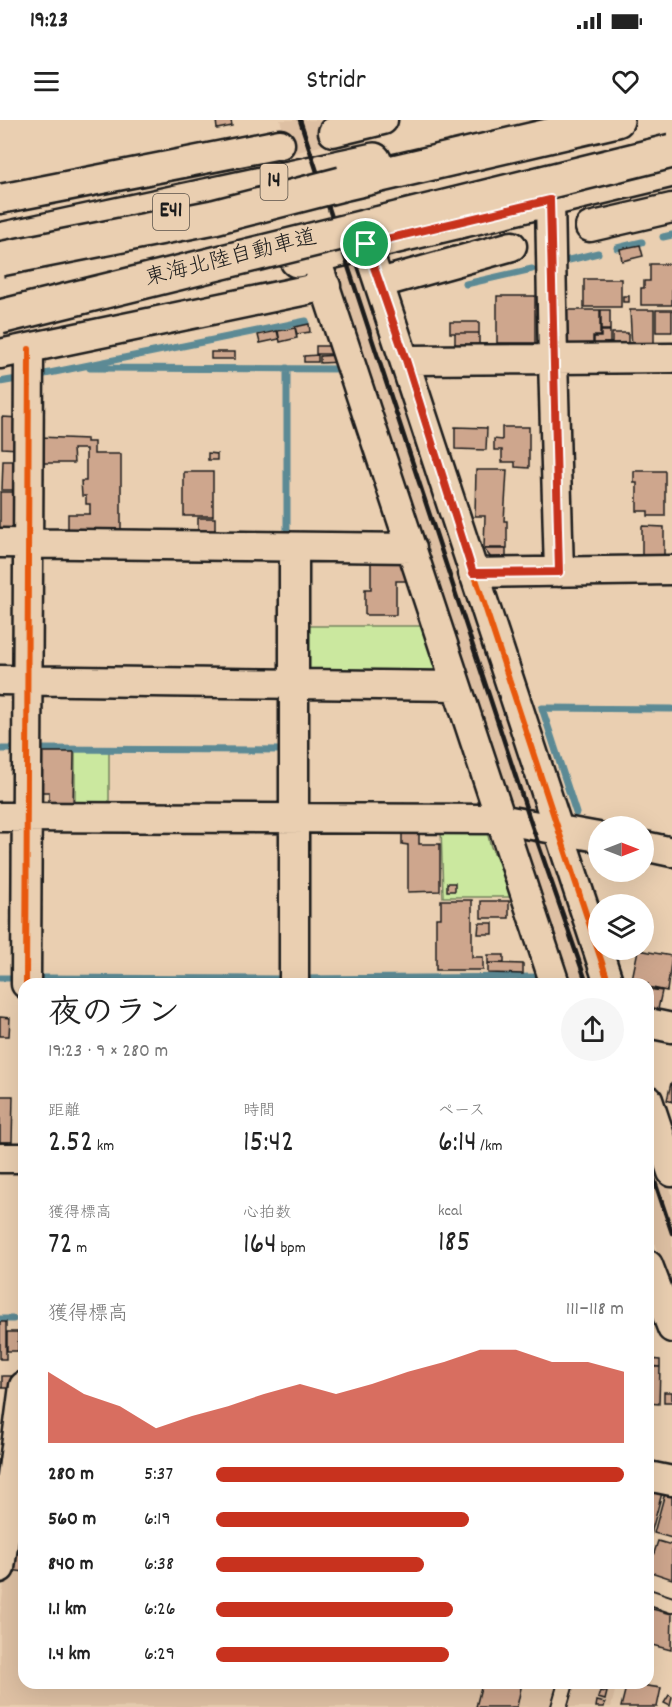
<!DOCTYPE html>
<html lang="ja">
<meta charset="utf-8">
<style>
:root{--surface:#fff;--page:#f6f6f6;--text:#222;--muted:#767676;--accent:#c8321e}
body{margin:0;font-family:Dekko,"Klee One",sans-serif;background:var(--page);color:var(--text);height:100vh;display:flex;flex-direction:column;font-size:22px;white-space:nowrap}
*{box-sizing:border-box;margin:0}
p{font-size:20px;color:var(--muted)}
.icon{flex:none;width:33px;height:33px;fill:none;stroke:currentColor;stroke-width:2;stroke-linecap:round;stroke-linejoin:round}
.map{position:relative;flex:1;overflow:hidden}
.drawer{position:absolute;left:18px;top:858px;width:636px;height:711px;display:flex;flex-direction:column;background:var(--surface);border-radius:18px;box-shadow:0 6px 24px #0002}
.drawer>*{flex:none}
.needle{width:39px;rotate:90deg}
.tools{position:absolute;left:588px;top:696px;display:grid;gap:12px}
.tools a{display:grid;place-items:center;width:66px;height:66px;border-radius:50%;background:var(--surface);box-shadow:0 6px 24px #0002;font-size:30px}
.pin{position:absolute;display:grid;place-items:center;width:51px;height:51px;color:#fff;margin:-26px;border:3px solid #fff;border-radius:50%;box-shadow:0 2px 6px #0007}
.round{display:grid;place-items:center;flex:none;width:63px;height:63px;border-radius:32px;background:var(--page)}
.headline{display:flex;align-items:center;justify-content:space-between;height:102px;padding:0 30px}
h1{font-size:33px;font-weight:600;line-height:45px}
.metrics{display:grid;grid-template-columns:repeat(3,1fr);gap:9px;height:102px;padding:6px 30px}
.metrics div{display:grid;align-content:center}
.metrics b{font-size:30px;font-weight:600}
.metrics small{font-size:16px;font-weight:400}
.metrics p{font-size:16px}
.chart{height:168px;padding:12px 30px}
.chart p{display:flex;justify-content:space-between}
.chart svg{width:100%;height:108px;margin-top:6px;fill:var(--accent);opacity:.7}
ul{padding:0 30px;list-style:none;font-size:20px}
li{display:grid;grid-template-columns:96px 72px 1fr;align-items:center;height:45px}
li i{height:15px;border-radius:8px;background:var(--accent)}
.status{display:flex;justify-content:space-between;align-items:center;height:42px;padding:0 30px;background:var(--surface);direction:ltr}
.status svg{height:16px;fill:currentColor}
header{display:flex;justify-content:space-between;align-items:center;height:78px;padding:0 30px;background:var(--surface);font-size:27px;font-weight:600}
.map>svg:first-child{display:block}
</style>
<div class="status"><b>19:23</b><svg viewBox="0 0 49 12"><path d="M0 12V9h3v3zM5 12V6h3v6zM10 12V3h3v9zM15 12V0h3v12zM26 1h20v11H26zM47 4h2v5h-2z"/></svg></div>
<header><svg class="icon" aria-label="menu" viewBox="0 0 24 24"><path d="M4 6h16M4 12h16M4 18h16"/></svg>Stridr<svg class="icon" aria-label="heart" viewBox="0 0 24 24"><path d="M12 20l-8-8c-3-5 5-10 8-4 3-6 11-1 8 4z"/></svg></header>
<div class="map">
<svg width="672" height="1587" viewBox="0 0 672 1587">
<rect width="100%" height="100%" fill="#eacfb1"/>
<filter id="ink" filterUnits="userSpaceOnUse"><feTurbulence type="fractalNoise" baseFrequency=".0167" numOctaves="2"/><feDisplacementMap in="SourceGraphic" scale="12" xChannelSelector="R" yChannelSelector="G"/><feConvolveMatrix kernelMatrix="1 2 1 2 8 2 1 2 1" color-interpolation-filters="sRGB"/></filter>
<g filter="url(#ink)">
<!-- built -->
<path fill="#dec0a3" d="M280,0h39l8,24 -36,10z
M361,132l186,566 -40,-8 -181,-548z
M516,708l36,6 50,150h-34z
M648,1003l24,71v102l-24,-72z
M24,1304v259h593l-6,24h-611v-91z"/>
<!-- green -->
<path fill="#cbe89f" stroke="#74825e" stroke-width="1.5" d="M301,506h132l13,47h-145z
M75,631h34v60h-34z
M441,707l46,5 4,15 26,50h-74z"/>
<g fill="none" stroke-linecap="round" stroke-linejoin="round">
<!-- stream -->
<path stroke="#5c8a95" stroke-width="7" d="M663,117l9,-2
M617,128l25,-6
M569,140l29,-7
M466,164l66,-15
M90,248l255,1
M287,248v171
M35,256l271,-55
M0,262l17,-3
M0,629h17
M34,629l249,1
M576,693l-34,-105 130,1
M0,858h14
M34,858l249,1v-6
M302,859l241,-2
M0,1199h13"/>
</g>
<!-- building -->
<path fill="#cea68d" stroke="#1c1c1c" stroke-width="1.5" d="M216,0h15l1,6 -15,3z
M640,125l3,11 -21,5 -2,-12z
M650,144h22v41h-31v-17h3v-7h6z
M584,159h37v28h-37z
M497,176h38v47h-38z
M623,176h6v6h-6z
M565,190h35v26h-7v8h-28z
M601,190h9v20h-9z
M630,190h24v39h-22z
M656,190h16v22h-16z
M450,202h29v11h-29z
M309,204l1,8 -13,2 -2,-7z
M295,208l2,10 -17,4 -2,-11z
M277,211l2,8 -19,4 -2,-8z
M601,211h9v19l-16,-5v-8h7z
M455,213h24v17h-24z
M612,213h16v17h-16z
M316,226h19v8h-19z
M211,232h24v7h-24z
M318,235v7h-14v-6z
M342,235v7l-22,1v-7z
M2,297l18,1 -1,31 -17,-1z
M455,307l32,1 -1,22 -31,-1z
M502,307h27v41l-14,-1v-5h-13v-12h-8v-11l8,1z
M39,317l48,2v3h7v12h27v81h-53v-21h22v-10h-4v-8h-4l-1,-15h5v-32h-13l1,14h-35z
M208,333l9,1v6h-9z
M3,341h15v29h-16z
M476,350h31l-3,51h3v27h-23l1,-32h-10z
M634,351h31v45h-17v-5h-11v-28h-3z
M184,352h29v44h-29z
M0,372h18v37h-18z
M198,398h17v18h-17z
M642,406l22,1v30h-22z
M484,429h22v15h-10z
M371,439h35v22h-10v34h-31v-26h6z
M37,632h37l-1,55h-24v-15h-12z
M402,710h17v14h21v47l-32,1v-47l-6,-1z
M447,763h8v8h-8z
M441,780h31v57h11v13h-47v-52h5z
M481,781h28v17h-28z
M479,803h14v11h-15z
M638,830l34,6 -5,35 -19,-4v-3h-17z
M488,835h16v8h-16z
M488,843l35,1v10l-35,-1z
M648,869l14,2 -5,23 -9,-2z
M0,897l10,1 -1,18h-9z
M671,963l1,1v18l-5,-2z
M0,976h13l-1,46h-12z
M0,1202h6v37h-6z
M7,1212h11v19h-11z
M649,1239l11,1v7l-11,-1z
M648,1247h12l-1,37 -11,-1z
M2,1256h15v12h-15z
M664,1272h8v10h-8z
M654,1370l8,3 -14,52v-34z
M665,1373l7,2v43l-18,-5z
M20,1396l4,1v55l-13,-2z
M658,1421l14,4v34l-24,-8z
M648,1488l24,6 -1,36 -23,-6z
M482,1563h40l-5,24h-41z
M627,1563l34,5 -4,19h-36z
M600,1571l7,1 -2,8 -7,-2z
M669,1575l3,2 -2,9 -6,-3z
M597,1581l8,2 -1,4h-8z"/>
<g fill="none" stroke-linecap="round" stroke-linejoin="round">
<defs>
<path id="service" d="M648,1477l24,8
M559,1587l7,-24"/>
<path id="minor" d="M333,12l50,-12
M0,79l280,-55
M590,107l82,-19
M366,124l243,740
M315,136l240,728
M380,163l132,-37
M0,234l326,-68
M406,240l147,-1 -3,-159
M0,423l412,5
M294,427v437
M559,452l-6,-213 119,-1
M473,453l199,-3
M0,560l456,6
M0,697l499,2 99,18
M644,726l28,6
M26,864l3,-635
M648,903l24,5
M648,980l24,72
M0,1038h24
M648,1145l24,63
M648,1356l24,5
M0,1448l24,-182"/>
<path id="primary" d="M0,120l374,-80
M297,140l375,-90"/>
<path id="motorway" d="M342,64l275,-64"/>
</defs>
<!-- service casing -->
<use href="#service" stroke="#1c1c1c" stroke-width="18"/>
<!-- minor casing -->
<use href="#minor" stroke="#1c1c1c" stroke-width="33"/>
<!-- primary casing -->
<use href="#primary" stroke="#1c1c1c" stroke-width="38"/>
<!-- motorway casing -->
<use href="#motorway" stroke="#1c1c1c" stroke-width="38"/>
<!-- service -->
<use href="#service" stroke="#eacfb1" stroke-width="14"/>
<!-- minor -->
<use href="#minor" stroke="#eacfb1" stroke-width="28"/>
<!-- primary -->
<use href="#primary" stroke="#eacfb1" stroke-width="33"/>
<!-- motorway -->
<use href="#motorway" stroke="#eacfb1" stroke-width="33"/>
<!-- rail -->
<path stroke="#1c1c1c" stroke-width="4.5" d="M300,0l231,703 56,161
M648,1041l24,72"/>
<defs>
<path id="motorway-bridge" d="M0,139l214,-42 128,-33
M0,197l672,-166"/>
</defs>
<!-- motorway-bridge casing -->
<use href="#motorway-bridge" stroke="#1c1c1c" stroke-width="38" stroke-linecap="butt"/>
<!-- motorway-bridge -->
<use href="#motorway-bridge" stroke="#eacfb1" stroke-width="33"/>
<defs>
<path id="cycleway" d="M366,124l243,740
M26,864l3,-635"/>
</defs>
<!-- cycleway casing -->
<use href="#cycleway" stroke="#eacfb1" stroke-width="10"/>
<!-- cycleway -->
<use href="#cycleway" stroke="#e8590c" stroke-width="6"/>
</g>
</g>
<g fill="none" stroke-linecap="round" stroke-linejoin="round" filter="url(#ink)">
<defs>
<path id="route" d="M550,80l9,372 -86,1 -67,-213 -40,-116z"/>
</defs>
<!-- route casing -->
<use href="#route" stroke="#fff" stroke-width="12"/>
<!-- route -->
<use href="#route" stroke="#c8321e" stroke-width="8"/>
</g>
<g text-anchor="middle" dominant-baseline="central" stroke-width="4.5" stroke-linejoin="round" paint-order="stroke">
<!-- shield labels -->
<g fill="#eacfb1" stroke="#5a5249" stroke-width="1.5">
<rect x="260.5" y="44" width="27" height="36" rx="4.5"/>
<rect x="153" y="74" width="36" height="36" rx="4.5"/>
</g>
<g font-size="21" font-weight="bold" fill="#1c1c1c">
<text x="274" y="62">14</text>
<text x="171" y="92">E41</text>
</g>
<!-- street labels -->
<g font-size="22" fill="#1c1c1c" stroke="#eacfb1">
<text transform="translate(231 139) rotate(-14)">東海北陸自動車道</text>
</g>
</g>
</svg>
<div class="tools">
<a><svg class="needle" viewBox="-14 -14 28 28"><path d="M0-13l5 13h-10z" fill="#e53935"/><path d="M0 13l5-13h-10z" fill="#767676"/></svg></a>
<a><svg class="icon" aria-label="layers" viewBox="0 0 24 24"><path d="M12 4l9 5-9 5-9-5zM3 14l9 5 9-5"/></svg></a>
</div>
<div class="pin" style="left:366px;top:124px;background:#1e9e55"><svg class="icon" aria-label="arrive" viewBox="0 0 24 24"><path d="M6 21V4h12l-3 4 3 4H6"/></svg></div>
<section class="drawer">
<div class="headline"><div><h1>夜のラン</h1><p>19:23 · 9 × 280 m</p></div><a class="round"><svg class="icon" aria-label="share" viewBox="0 0 24 24"><path d="M12 15V3M7 8l5-5 5 5M5 13v7h14v-7"/></svg></a></div>
<div class="metrics">
<div><p>距離</p><b>2.52<small> km</small></b></div>
<div><p>時間</p><b>15:42</b></div>
<div><p>ペース</p><b>6:14<small> /km</small></b></div>
</div>
<div class="metrics">
<div><p>獲得標高</p><b>72<small> m</small></b></div>
<div><p>心拍数</p><b>164<small> bpm</small></b></div>
<div><p>kcal</p><b>185</b></div>
</div>
<div class="chart"><p><span>獲得標高</span>111–118 m</p>
<svg viewBox="0 0 160 44" preserveAspectRatio="none"><path d="M0 44V15L10 24L20 29L30 38L40 33L50 29L60 24L70 20L80 24L90 20L100 15L110 11L120 6L130 6L140 11L150 11L160 15V44z"/></svg>
</div>
<ul>
<li><b>280 m</b>5:37<i style="width:100%"></i></li>
<li><b>560 m</b>6:19<i style="width:62%"></i></li>
<li><b>840 m</b>6:38<i style="width:51%"></i></li>
<li><b>1.1 km</b>6:26<i style="width:58%"></i></li>
<li><b>1.4 km</b>6:29<i style="width:57%"></i></li>
</ul>
</section>
</div>
